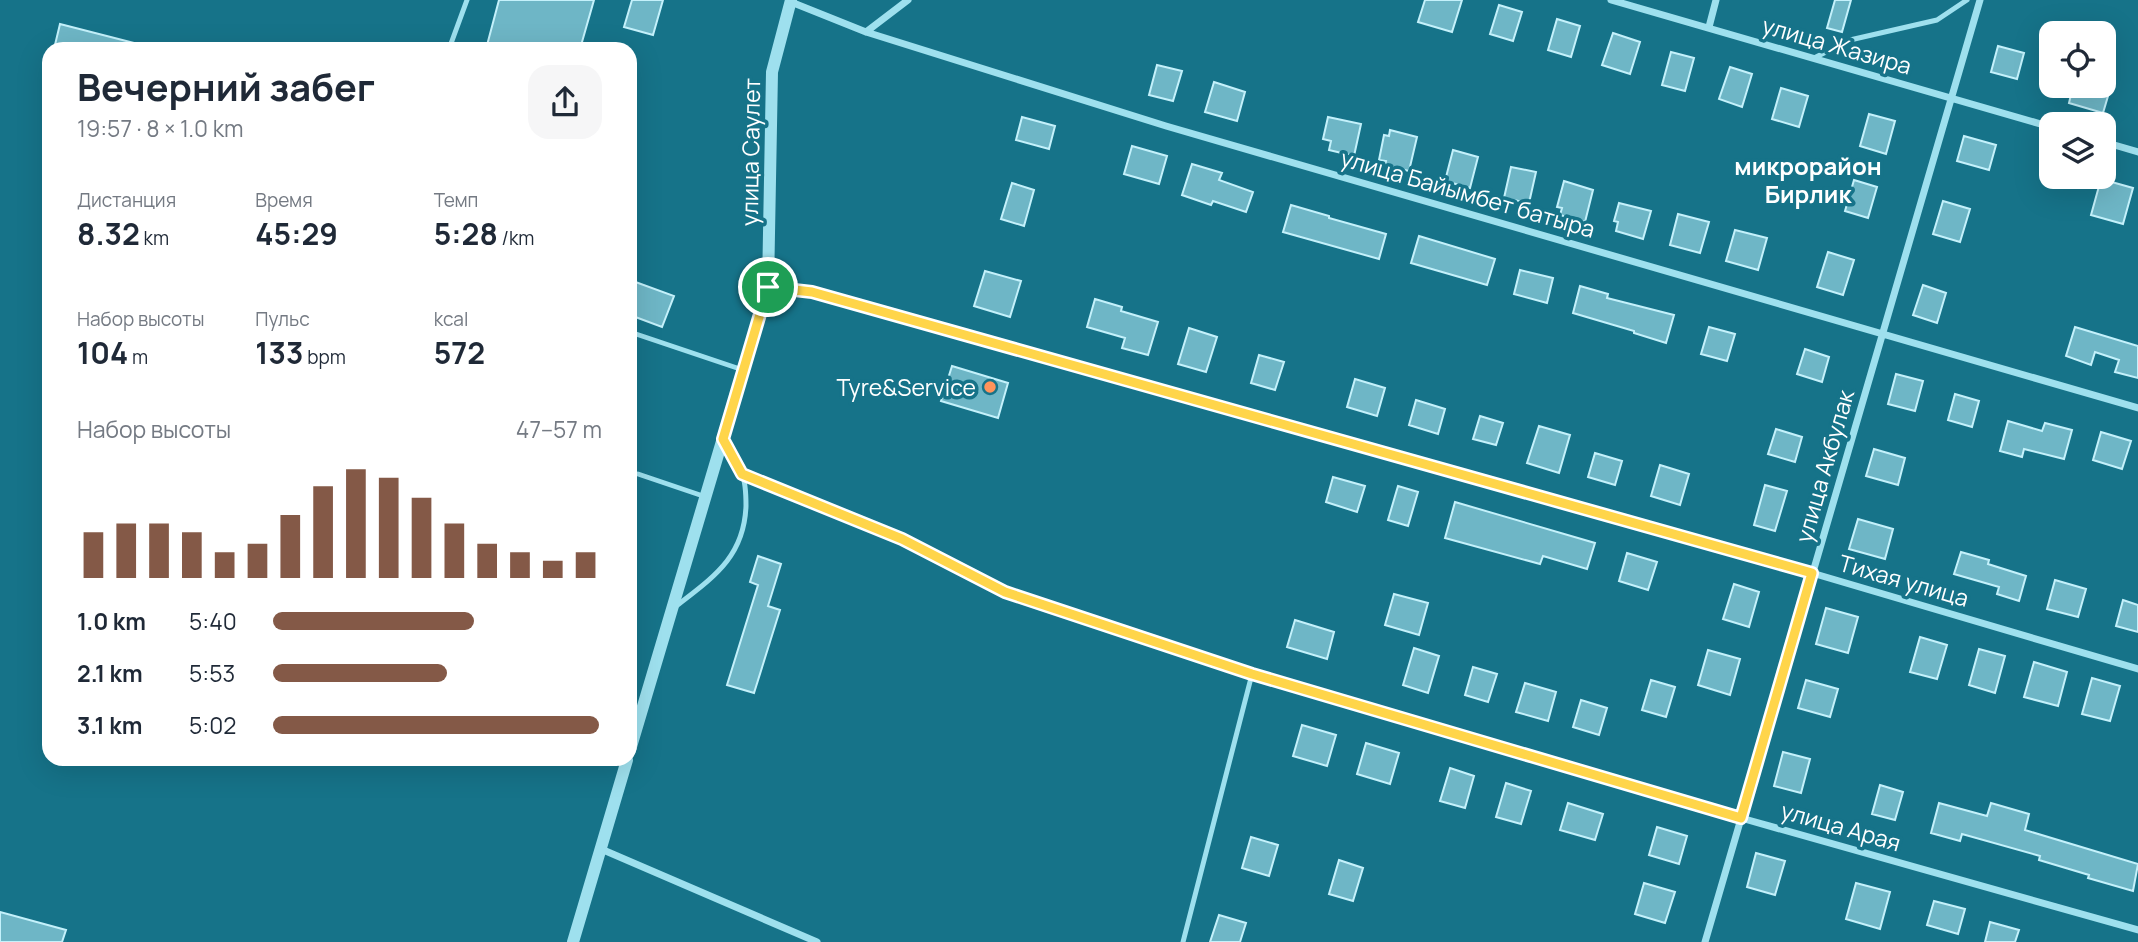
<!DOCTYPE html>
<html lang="ru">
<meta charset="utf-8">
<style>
:root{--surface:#fff;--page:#f6f6f7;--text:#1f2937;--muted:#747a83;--accent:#845947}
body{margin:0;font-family:Manrope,sans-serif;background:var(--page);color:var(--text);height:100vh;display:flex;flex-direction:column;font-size:26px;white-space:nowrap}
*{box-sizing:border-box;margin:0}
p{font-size:23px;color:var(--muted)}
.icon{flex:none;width:38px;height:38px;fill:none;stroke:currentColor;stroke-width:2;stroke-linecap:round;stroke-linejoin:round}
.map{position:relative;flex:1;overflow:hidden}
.side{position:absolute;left:42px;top:42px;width:595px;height:724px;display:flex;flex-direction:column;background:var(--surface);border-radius:21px;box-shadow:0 7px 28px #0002}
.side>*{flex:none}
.buttons{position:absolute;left:2039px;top:21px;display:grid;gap:14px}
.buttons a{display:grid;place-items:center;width:77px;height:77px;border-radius:14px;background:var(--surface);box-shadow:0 7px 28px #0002;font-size:35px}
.pin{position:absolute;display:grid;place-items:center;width:60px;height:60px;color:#fff;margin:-30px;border:4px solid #fff;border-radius:50%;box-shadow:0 2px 7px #0007}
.round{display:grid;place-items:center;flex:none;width:74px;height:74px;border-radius:21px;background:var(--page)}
.headline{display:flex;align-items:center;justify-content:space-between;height:119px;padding:0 35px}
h1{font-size:38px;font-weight:700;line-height:52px}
.stats{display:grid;grid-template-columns:repeat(3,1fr);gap:10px;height:119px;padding:7px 35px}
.stats div{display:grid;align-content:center}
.stats b{font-size:30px;font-weight:700}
.stats small{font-size:19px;font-weight:400}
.stats p{font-size:19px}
.chart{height:196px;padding:14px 35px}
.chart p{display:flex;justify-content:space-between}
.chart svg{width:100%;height:126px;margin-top:7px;stroke:var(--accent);stroke-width:6}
ul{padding:0 35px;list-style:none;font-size:23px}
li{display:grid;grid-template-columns:112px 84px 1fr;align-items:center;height:52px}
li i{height:18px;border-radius:9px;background:var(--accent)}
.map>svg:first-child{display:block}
</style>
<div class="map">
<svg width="2138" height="942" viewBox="0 0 2138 942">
<rect width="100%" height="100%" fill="#167389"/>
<!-- building -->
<path fill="#6eb6c6" stroke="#c4f1fb" stroke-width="2" d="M499,0h95l-14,49h-94z
M632,0h31l-10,35 -29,-8z
M1425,0h37l-10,32 -34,-10z
M1835,0h16l-9,32 -15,-4z
M1499,5l23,7 -9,29 -23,-7z
M1557,19l23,7 -9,31 -23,-7z
M60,24l78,20 -1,5h-83z
M1613,33l27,9 -10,32 -28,-9z
M1998,46l26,7 -7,26 -26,-7z
M1671,52l23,6 -9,33 -23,-6z
M1157,65l25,6 -9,30 -24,-6z
M1730,67l22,7 -10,33 -23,-8z
M1214,82l31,10 -8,29 -32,-9z
M2073,86h38l-8,27 -34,-10z
M1781,88l27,8 -9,31 -27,-8z
M1869,114l26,7 -9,33 -26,-8z
M1022,117l33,9 -6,23 -33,-9z
M1328,117l33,7 -7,32 -25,-6 2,-9 -8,-2z
M1390,130l27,7 -8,34 -24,-6 1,-4 -7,-1 5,-25 5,1z
M1964,136l32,9 -7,25 -32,-9z
M1132,146l35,10 -8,28 -35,-10z
M1453,150l25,7 -8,31 -25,-7z
M1192,164l30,9 -3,7 34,12 -7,20 -33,-11 -2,4 -29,-10z
M1511,167l25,5 -7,31 -25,-5z
M2101,179l32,9 -10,36 -32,-9z
M1854,180l23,7 -9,31 -23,-7z
M1564,181l29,9 -8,32 -25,-7 2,-7 -5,-1z
M1012,183l22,7 -10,36 -23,-7z
M1943,201l27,8 -10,33 -27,-8z
M1619,203l32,8 -8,28 -27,-8 2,-9 -4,-1z
M1291,205l38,11v2l57,16 -7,25 -96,-27z
M1678,214l31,8 -9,31 -30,-8z
M1735,230l32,8 -9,32 -32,-9z
M1419,236l76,23 -8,26 -76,-22z
M1828,252l26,8 -11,35 -26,-8z
M1520,270l33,8 -6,25 -33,-9z
M985,271l36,10 -11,36 -36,-11z
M630,280l44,16 -12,31 -32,-12z
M1923,285l23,8 -9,30 -24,-8z
M1580,286l28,8 -1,4 67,17 -8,28 -32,-10v-2l-61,-18z
M1095,299l27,8 -1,4 37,11 -10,33 -26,-7 3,-10 -38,-11z
M1709,327l26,7 -8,27 -26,-7z
M2075,327l63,19v32l-23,-6 4,-12 -24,-8 -4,13 -25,-9z
M1189,328l28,9 -11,35 -28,-8z
M1805,349l24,8 -7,25 -25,-8z
M1259,355l25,7 -9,28 -24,-7z
M952,366l56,17 -10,35 -57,-17z
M1896,374l27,7 -8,30 -27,-7z
M1355,379l30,9 -8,28 -30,-9z
M1955,394l24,7 -7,26 -24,-7z
M1416,400l29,9 -7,25 -29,-9z
M1480,416l23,7 -7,22 -23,-6z
M2008,421l34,10 3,-8 27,7 -8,29 -40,-10 -2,8 -22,-6z
M1539,426l31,9 -11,38 -32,-10z
M1776,429l26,8 -7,25 -27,-8z
M2101,432l30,9 -9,28 -29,-9z
M1874,449l31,9 -7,27 -32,-9z
M1595,453l27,8 -7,24 -27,-8z
M1660,465l29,9 -9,31 -29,-9z
M1333,477l32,9 -8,26 -31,-10z
M1765,485l22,6 -12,40 -21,-6z
M1398,486l20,6 -10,34 -20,-6z
M1455,502l140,41 -8,26 -44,-13 -3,8 -95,-26z
M1858,519l35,10 -8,30 -36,-10z
M1961,552l28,8 -1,4 38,12 -7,25 -22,-7 2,-7 -45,-13z
M1627,553l30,9 -9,28 -29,-9z
M758,556l23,8 -13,42 12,4 -26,83 -27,-8 31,-100 -8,-3z
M2055,580l31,9 -8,28 -31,-8z
M1734,584l25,8 -10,35 -26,-8z
M1394,594l34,9 -9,32 -34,-10z
M2123,600l15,5v27l-22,-6z
M1826,608l32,9 -10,36 -32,-9z
M1295,620l39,12 -7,27 -40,-12z
M1920,637l27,8 -10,34 -27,-7z
M1414,648l25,8 -11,37 -25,-8z
M1979,649l26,7 -10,37 -26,-8z
M1708,650l32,9 -10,36 -32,-10z
M2034,662l33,10 -9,34 -34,-9z
M1473,667l24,7 -9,28 -23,-7z
M2092,678l28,8 -10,35 -28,-7z
M1651,680l24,7 -9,30 -24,-7z
M1806,680l32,9 -8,28 -32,-9z
M1525,683l31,9 -8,29 -32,-9z
M1581,700l26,8 -8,27 -26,-8z
M1302,725l34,10 -9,31 -34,-10z
M1366,743l33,10 -9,31 -33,-10z
M1783,752l27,7 -9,34 -27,-7z
M1450,768l24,8 -9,32 -25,-7z
M1506,783l25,8 -10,33 -25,-7z
M1880,785l23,7 -8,28 -23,-6z
M1568,803l35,11 -8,26 -35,-10z
M1939,803l48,13 4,-13 38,11 -4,16 113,34 -5,27 -45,-13 1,-3 -50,-15 1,-4 -78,-22 -2,7 -29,-8z
M1657,827l30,9 -8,28 -30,-9z
M1251,837l27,8 -9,31 -27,-8z
M1756,853l29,8 -10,34 -28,-8z
M1339,860l24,8 -10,33 -24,-7z
M1644,883l31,9 -10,31 -30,-9z
M1856,883l34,9 -10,37 -34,-10z
M1934,901l31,8 -7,25 -31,-9z
M0,912l66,18 -4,12h-62z
M1219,915l27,8 -6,19h-30z
M1990,922l29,8 -4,12h-30z"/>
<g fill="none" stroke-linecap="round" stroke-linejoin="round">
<!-- service -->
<path stroke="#9ee0ee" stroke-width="5" d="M449,49l18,-49
M1814,58l36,-18 87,-20 30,-20
M630,332l113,38
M638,474l68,23
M742,474l160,65 103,52 247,83 -69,268
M675,607c37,-29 69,-49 71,-101 0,-10 0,-23 -4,-32 -4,-12 -12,-23 -18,-33"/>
<!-- minor -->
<path stroke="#9ee0ee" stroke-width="7" d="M1611,0l440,127
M791,2l75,30 300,94 972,282
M1709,27l7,-27
M866,32l42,-32
M2104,142l34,10
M768,287l44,5 1000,281 326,96
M1252,674l489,144 397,112
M601,849l216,93
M1705,942l275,-942"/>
<!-- tertiary -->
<path stroke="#9ee0ee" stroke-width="12" d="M630,750l138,-463 4,-215 19,-72
M573,942l54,-182"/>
</g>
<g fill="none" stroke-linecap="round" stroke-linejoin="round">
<defs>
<path id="route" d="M768,287l44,5 1000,281 -71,245 -489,-144 -247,-82 -103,-53 -160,-65 -19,-35z"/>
</defs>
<!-- route casing -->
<use href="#route" stroke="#fff" stroke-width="14"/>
<!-- route -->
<use href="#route" stroke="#ffd54a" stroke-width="9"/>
</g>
<!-- markers -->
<circle fill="#ff935b" stroke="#167389" stroke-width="2.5" cx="990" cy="387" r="7"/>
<g text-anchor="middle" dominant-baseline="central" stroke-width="7" stroke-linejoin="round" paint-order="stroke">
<!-- street labels -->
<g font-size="23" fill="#fff" stroke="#167389">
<text transform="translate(1837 45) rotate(16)">улица Жазира</text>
<text transform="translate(750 152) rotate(-89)">улица Саулет</text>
<text transform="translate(1468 193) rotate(16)">улица Байымбет батыра</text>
<text transform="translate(1824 466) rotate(-74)">улица Акбулак</text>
<text transform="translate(1904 580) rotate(16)">Тихая улица</text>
<text transform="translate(1841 826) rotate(16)">улица Арая</text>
</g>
<!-- poi labels -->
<g font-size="23" fill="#fff" stroke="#167389" text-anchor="end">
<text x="976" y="387">Tyre&amp;Service</text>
</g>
<!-- neighbourhood labels -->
<g font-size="24" font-weight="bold" fill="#fff" stroke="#167389">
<text x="1808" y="165">микрорайон<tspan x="1808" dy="28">Бирлик</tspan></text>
</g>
</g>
</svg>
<div class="buttons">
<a><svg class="icon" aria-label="locate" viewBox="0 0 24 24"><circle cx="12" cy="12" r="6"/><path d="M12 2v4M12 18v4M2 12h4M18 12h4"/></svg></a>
<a><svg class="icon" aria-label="layers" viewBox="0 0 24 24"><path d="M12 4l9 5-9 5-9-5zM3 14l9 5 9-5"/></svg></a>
</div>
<div class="pin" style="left:768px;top:287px;background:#1e9e55"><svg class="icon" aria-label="arrive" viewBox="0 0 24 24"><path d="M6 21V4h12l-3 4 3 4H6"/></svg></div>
<section class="side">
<div class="headline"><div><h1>Вечерний забег</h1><p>19:57 · 8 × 1.0 km</p></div><a class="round"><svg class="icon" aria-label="share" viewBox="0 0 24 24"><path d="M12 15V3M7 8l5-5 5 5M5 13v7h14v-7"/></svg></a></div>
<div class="stats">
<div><p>Дистанция</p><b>8.32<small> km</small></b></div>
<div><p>Время</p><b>45:29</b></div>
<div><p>Темп</p><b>5:28<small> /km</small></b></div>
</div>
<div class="stats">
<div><p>Набор высоты</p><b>104<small> m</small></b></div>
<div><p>Пульс</p><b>133<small> bpm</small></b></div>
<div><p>kcal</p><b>572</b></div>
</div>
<div class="chart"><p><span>Набор высоты</span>47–57 m</p>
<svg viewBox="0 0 160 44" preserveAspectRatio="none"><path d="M5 44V28M15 44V25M25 44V25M35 44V28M45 44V35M55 44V32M65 44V22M75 44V12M85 44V6M95 44V9M105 44V16M115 44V25M125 44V32M135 44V35M145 44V38M155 44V35"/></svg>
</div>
<ul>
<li><b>1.0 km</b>5:40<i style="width:61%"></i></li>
<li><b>2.1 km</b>5:53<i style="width:53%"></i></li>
<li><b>3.1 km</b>5:02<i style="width:99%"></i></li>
</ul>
</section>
</div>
